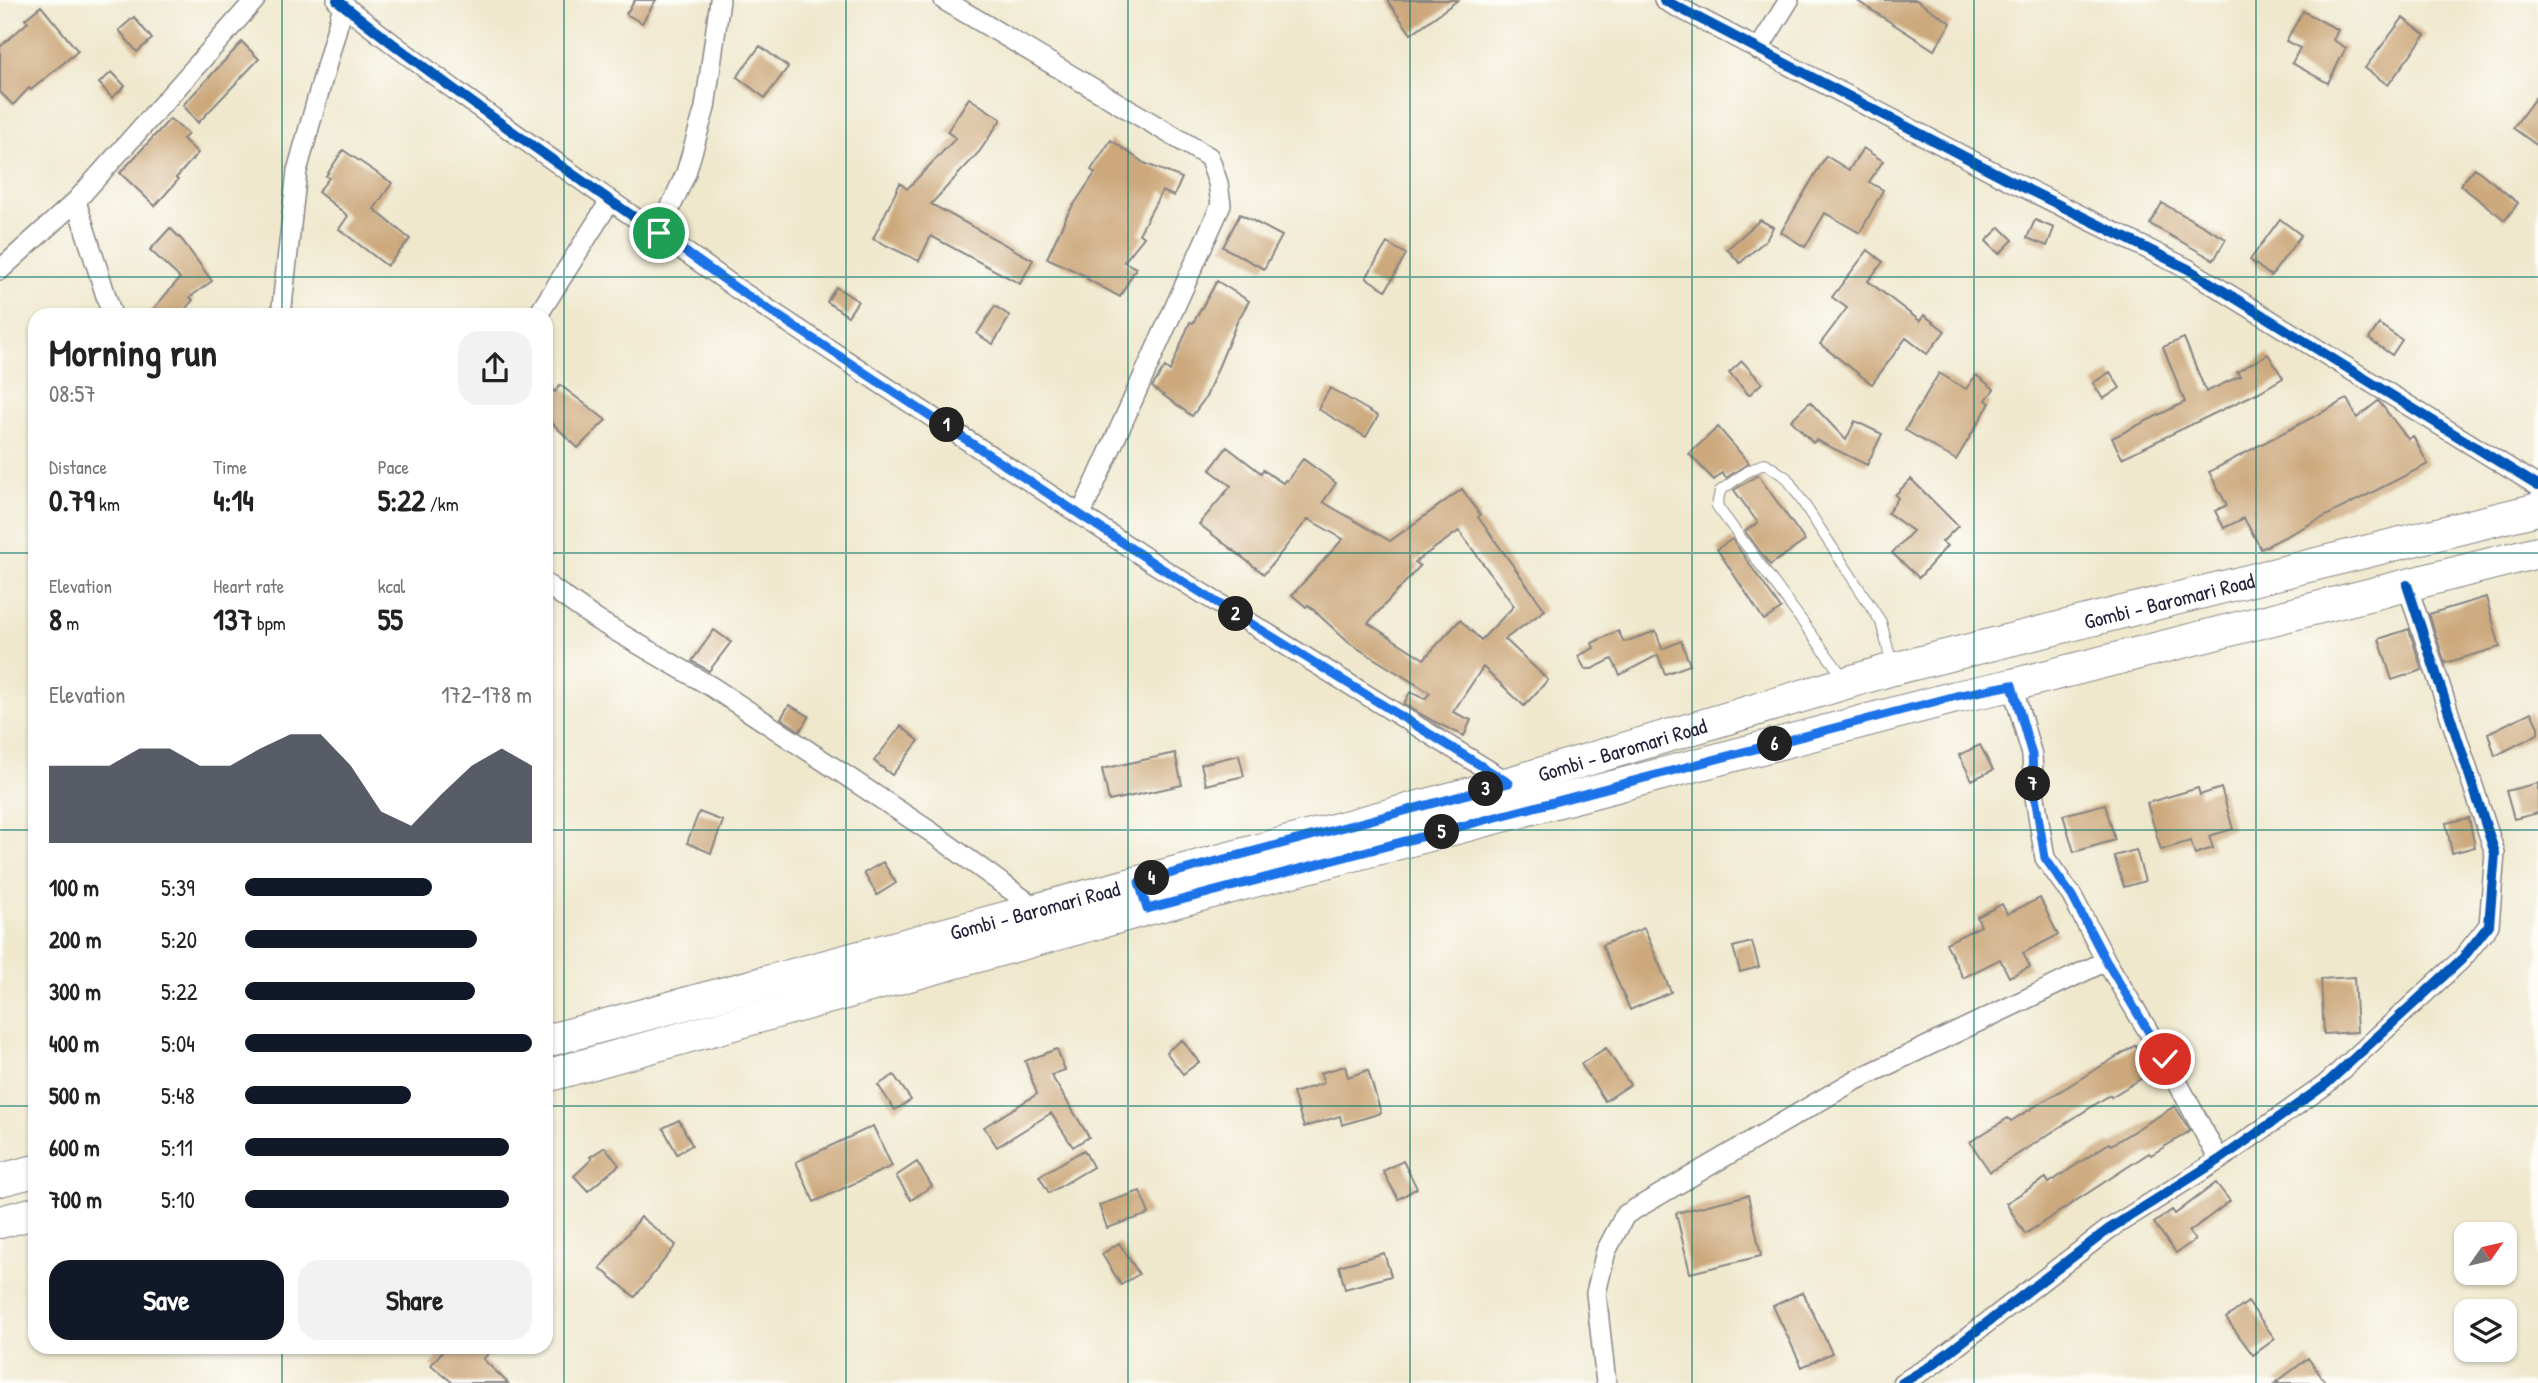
<!DOCTYPE html>
<meta charset="utf-8">
<style>
:root{--surface:#fff;--page:#f2f2f2;--text:#222;--muted:#767676;--accent:#111827}
body{margin:0;font-family:"Patrick Hand",sans-serif;background:var(--page);color:var(--text);height:100vh;display:flex;flex-direction:column;font-size:26px;white-space:nowrap}
*{box-sizing:border-box;margin:0}
p{font-size:23px;color:var(--muted)}
.icon{flex:none;width:38px;height:38px;fill:none;stroke:currentColor;stroke-width:2;stroke-linecap:round;stroke-linejoin:round}
.map{position:relative;flex:1;overflow:hidden}
.panel{position:absolute;left:28px;top:308px;width:525px;height:1046px;display:flex;flex-direction:column;background:var(--surface);border-radius:21px;box-shadow:0 2px 5px #0004}
.panel>*{flex:none}
.needle{width:46px;rotate:56deg}
.fabs{position:absolute;left:2454px;top:1222px;display:grid;gap:14px}
.fabs a{display:grid;place-items:center;width:63px;height:63px;border-radius:14px;background:var(--surface);box-shadow:0 2px 5px #0004;font-size:35px}
.pin{position:absolute;display:grid;place-items:center;width:60px;height:60px;color:#fff;margin:-30px;border:4px solid #fff;border-radius:50%;box-shadow:0 2px 7px #0007}
.km{position:absolute;width:35px;height:35px;margin:-18px;border-radius:50%;background:#222;color:#fff;font-size:19px;line-height:35px;text-align:center}
.round{display:grid;place-items:center;flex:none;width:74px;height:74px;border-radius:21px;background:var(--page)}
.head{display:flex;align-items:center;justify-content:space-between;height:119px;padding:0 21px}
h1{font-size:38px;font-weight:800;line-height:52px}
.figures{display:grid;grid-template-columns:repeat(3,1fr);gap:10px;height:119px;padding:7px 21px}
.figures div{display:grid;align-content:center}
.figures b{font-size:30px;font-weight:800}
.figures small{font-size:19px;font-weight:400}
.figures p{font-size:19px}
.chart{height:196px;padding:14px 21px}
.chart p{display:flex;justify-content:space-between}
.chart svg{width:100%;height:126px;margin-top:7px;fill:var(--accent);opacity:.7}
.cta{display:flex;gap:14px;margin-top:auto;padding:14px 21px}
.cta a{flex:1;height:80px;border-radius:21px;background:var(--accent);color:#fff;font-size:28px;font-weight:800;line-height:80px;text-align:center}
.cta a+a{background:var(--page);color:var(--text)}
ul{padding:0 21px;list-style:none;font-size:23px}
li{display:grid;grid-template-columns:112px 84px 1fr;align-items:center;height:52px}
li i{height:18px;border-radius:9px;background:var(--accent)}
.map>svg:first-child{display:block}
</style>
<div class="map">
<svg width="2538" height="1383" viewBox="0 0 2538 1383">
<rect width="100%" height="100%" fill="#fdfcf7"/>
<filter id="ink" filterUnits="userSpaceOnUse"><feTurbulence type="fractalNoise" baseFrequency=".0143" numOctaves="2"/><feDisplacementMap in="SourceGraphic" scale="14" xChannelSelector="R" yChannelSelector="G"/><feConvolveMatrix kernelMatrix="1 2 1 2 8 2 1 2 1" color-interpolation-filters="sRGB"/></filter>
<filter id="wash" filterUnits="userSpaceOnUse"><feTurbulence type="fractalNoise" baseFrequency=".00686" numOctaves="4" result="noise"/><feDisplacementMap in="SourceGraphic" scale="28" xChannelSelector="R" yChannelSelector="G"/><feGaussianBlur stdDeviation="1.57" result="paint"/><feColorMatrix in="noise" values="0 0 0 0 0 0 0 0 0 0 0 0 0 0 0 0 0 1.4 0 .05"/><feComposite in="paint" operator="in"/></filter>
<g filter="url(#wash)">
<rect width="100%" height="100%" fill="#efe8cd"/>
<g id="blocks">
<!-- building -->
<path fill="#cca87c" fill-rule="evenodd" d="M635,0h21l-14,23 -16,-9z
M1387,0h71l-47,34z
M1856,0h60l35,23 -17,27z
M41,6l37,45 -47,39 -2,-2 -16,17 -13,-13v-45l28,-25 -3,-3z
M2303,11l35,19 -5,10 13,8 -18,35 -36,-20 8,-15 -14,-7z
M134,17l18,22 -15,13 -18,-22z
M2403,18l22,17 -37,50 -23,-17z
M242,42l17,17 -61,64 -15,-18z
M760,46l28,21 -23,31 -28,-21z
M112,72l13,14 -13,12 -13,-15z
M2538,94v52l-25,-18z
M969,98l32,21 -21,32 -49,53 102,56 -13,24 -89,-48 -12,25 -46,-22 27,-56 7,6 49,-51 -9,-6z
M170,119l18,15 -5,5 15,14 -22,25 2,2 -23,26 -35,-33z
M1111,140l33,23 38,15 -8,18 -12,-5 -23,43 5,3 -20,25 12,6 -16,29 -33,-18 1,-2 -41,-19 20,-43 28,-42 -4,-3z
M1863,148l20,13 -14,21 14,8 -23,43 -35,-20 -20,34 -24,-15 45,-76 23,14z
M343,150l49,33 -18,26 36,30 -23,27 -48,-37 9,-13 -30,-24 11,-14 -3,-2z
M2475,168l43,35 -13,17 -45,-35z
M2162,203l64,36 -12,21 -64,-36z
M1240,214l42,22 -18,33 -41,-22z
M2280,219l21,16 -30,41 -21,-16z
M1760,220l13,7 -6,12 -27,24 -13,-14z
M2035,220l19,8 -7,18 -20,-8z
M2000,227l13,13 -14,14 -13,-13z
M170,228l12,12 30,41 -22,16 3,3 -13,15h-32l32,-37 -30,-28z
M1387,243l19,11 -20,36 -20,-12z
M1868,250l15,12 -15,19 52,40 4,-6 21,16 -18,23 -21,-16 -34,46 -52,-40 27,-36 -15,-11z
M1217,281l32,20 -12,21 -31,75 -14,19 -40,-29 13,-20 5,4 20,-49 3,1z
M836,287l22,14 -10,15 -21,-14z
M995,306l15,10 -17,28 -16,-10z
M2379,324l23,16 -10,15 -23,-16z
M2184,338l22,54 34,-16 -3,-4 31,-18 15,24 -24,14 -137,66 -10,-20 73,-36 -22,-55z
M1742,361l20,22 -13,12 -20,-22z
M2110,372l10,16 -17,11 -10,-16z
M1939,373l27,16 10,-14 18,14 -8,11 4,3 -34,57 -51,-30z
M546,384l9,8 5,-7 46,35 -28,28 -32,-31z
M1330,388l48,28 -12,21 -48,-28z
M2347,399l10,19 21,-17 2,2 28,36 5,-3 15,28 -167,85 -17,-31 -20,10 -9,-17 12,-6 -18,-33z
M1810,402l36,38 9,-19 27,13 -15,31 -51,-25 -3,3 -22,-23z
M1718,427l31,36 -23,15 -4,-5 -8,7 -25,-26z
M1227,447l34,26 2,-3 20,13 2,-3 2,1 16,-22 33,24 -13,19 67,39 72,-52 18,26 -2,2 67,93 -40,29 43,41 -24,26 -41,-39 -30,45 18,8 -7,16 -31,-15 -29,-17 6,-12 15,7 5,-6 -81,-50 -41,-38 -2,2 -14,-12 51,-56 -35,-20 -44,55 -65,-50 32,-38 -21,-16zM1459,531l55,75 -33,34 -21,-20 -36,39 -56,-36 52,-57 -5,-4z
M1758,475l47,66 -35,24 -25,-34 13,-8 -24,-33z
M1911,479l47,47 -16,16 5,4 -28,32 -27,-25 21,-22 -25,-18 10,-15 -3,-3z
M1732,539l49,70 -17,11 -47,-71z
M2486,597l14,50 -55,16 -16,-49z
M2409,629l13,41 -30,10 -13,-41z
M714,630l17,12 -22,29 -17,-10z
M1618,631l6,11 32,-11 6,18 19,-8 9,24 -25,9 -7,-19 -38,20 -8,-16 -20,10h-7l-7,-13 16,-8 -2,-5z
M789,705l20,11 -9,15 -19,-13z
M2531,712l7,15v7l-43,22 -7,-23z
M901,726l18,15 -27,34 -18,-14z
M1980,745l13,25 -21,10 -13,-25z
M1175,753l7,32 -73,16 -7,-32z
M1239,755l5,21 -38,9 -5,-21z
M2538,783v30l-24,6 -8,-28z
M2198,788l2,7 21,-7 12,41 -24,7 4,12 -18,6 -5,-13 -29,9 -14,-47z
M2105,804l10,36 -41,12 -11,-37z
M699,812l24,9 -12,32 -24,-10z
M2469,818l6,29 -23,6 -6,-30z
M2136,850l9,31 -21,6 -10,-31z
M883,862l13,21 -19,12 -13,-22z
M2040,898l18,37 -35,18 7,14 -21,10 -9,-18 -37,19 -17,-35 35,-17 -4,-9 25,-13 5,10z
M1644,928l27,64 -41,18 -28,-65z
M1752,942l7,25 -19,5 -7,-25z
M2354,977l3,55 -33,2 -3,-55z
M1182,1040l17,22 -16,12 -17,-22z
M2136,1045l16,27 -41,25 -1,-2 -120,77 -20,-30 38,-24 3,3z
M1606,1048l24,37 -25,16 -24,-37z
M1057,1049l8,21 -14,5 38,62 -16,10 -22,-34 -54,34 -13,-20 53,-33 -12,-33z
M1345,1066l3,11 20,-7 13,43 -39,12 -2,-9 -36,11 -11,-34 31,-10 -4,-10z
M894,1075l17,25 -16,10 -17,-25z
M2175,1106l15,25 -39,24 -2,-2 -124,81 -19,-31 40,-25 3,5 60,-40 2,2z
M679,1120l13,25 -15,9 -14,-26z
M873,1126l19,40 -78,36 -18,-40z
M605,1147l14,18 -31,26 -14,-15 18,-17 -2,-2z
M1084,1150l9,17 -44,26 -10,-17z
M1403,1161l14,27 -19,11 -15,-28z
M917,1162l15,24 -21,14 -15,-24z
M2216,1183l14,18 -41,31 6,8 -19,13 -22,-30 18,-13 3,4z
M1140,1191l9,23 -42,14 -8,-23z
M1748,1195l13,61 -71,17 -14,-60z
M641,1217l35,28 -41,52 -35,-29z
M1119,1243l20,31 -18,11 -19,-31z
M1384,1253l7,23 -46,13 -6,-23z
M1803,1292l29,61 -30,14 -29,-61z
M2248,1302l27,37 -22,16 -27,-37z
M445,1348h50l-12,11 25,24h-55l-22,-18z
M2308,1358l18,25h-51l23,-17z"/>
</g>
</g>
<g filter="url(#ink)">
<use href="#blocks" fill-opacity="0" stroke="#888584" stroke-width="2"/>
<g fill="none" stroke-linecap="round" stroke-linejoin="round">
<defs>
<path id="service" d="M1844,678l-127,-172 3,-15 25,-18 20,-10 22,15 94,144 11,42"/>
<path id="minor" d="M337,0c87,70 180,135 271,199 43,30 86,58 128,89l422,278 351,217
M944,0l265,157 9,26 3,22 -140,309
M1664,0l347,181 177,88 350,217
M1758,50l31,-50
M76,201l36,114
M659,233l27,-60 19,-65 15,-108
M0,270l76,-69 179,-201
M281,315l16,-144 46,-165
M538,315l72,-114
M546,584l51,36 115,67 219,145 106,77
M2012,685l20,70 2,36 11,67 27,38 34,65 59,98 54,101
M1606,1383l-10,-90 10,-42 19,-36 227,-133 254,-121
M1902,1383l30,-18 177,-136 110,-69 106,-75 137,-126 27,-34 6,-72 -88,-268"/>
<g id="primary">
<path id="s1" d="M546,1041l963,-258 384,-114 645,-160"/>
<path d="M546,1076l601,-167 809,-212 56,-12 526,-133"/>
<path d="M0,1180l35,-9"/>
<path d="M0,1222l35,-9"/>
</g>
</defs>
<!-- service casing -->
<use href="#service" stroke="#888584" stroke-width="12"/>
<!-- minor casing -->
<use href="#minor" stroke="#888584" stroke-width="22"/>
<!-- primary casing -->
<use href="#primary" stroke="#888584" stroke-width="34"/>
<!-- service -->
<use href="#service" stroke="#fff" stroke-width="10"/>
<!-- minor -->
<use href="#minor" stroke="#fff" stroke-width="19"/>
<!-- primary -->
<use href="#primary" stroke="#fff" stroke-width="32"/>
<defs>
<path id="cycleway" d="M337,0c87,70 180,135 271,199 43,30 86,58 128,89l422,278 351,217
M1664,0l347,181 177,88 350,217
M1902,1383l30,-18 177,-136 110,-69 106,-75 137,-126 27,-34 6,-72 -88,-268"/>
</defs>
<!-- cycleway casing -->
<use href="#cycleway" stroke="#fdfcf7" stroke-width="15"/>
<!-- cycleway -->
<use href="#cycleway" stroke="#0057b8" stroke-width="10"/>
</g>
</g>
<g fill="none" stroke-linecap="round" stroke-linejoin="round" filter="url(#ink)">
<defs>
<path id="route" d="M659,233l77,55 422,278 351,217 -370,99 8,27 809,-213 56,-11 20,70 2,36 11,67 27,38 34,65 59,98"/>
</defs>
<!-- route casing -->
<use href="#route" stroke="#fff" stroke-width="14"/>
<!-- route -->
<use href="#route" stroke="#1a73e8" stroke-width="9"/>
</g>
<!-- grid -->
<path fill="none" stroke="#0f766e" stroke-width="2" stroke-opacity="0.55" d="M282,0v315M564,0v1383M846,0v1383M1128,0v1383M1410,0v1383M1692,0v1383M1974,0v1383M2256,0v1383M0,277h2538M0,553h35M546,553h1992M0,830h35M546,830h1992M0,1106h35M546,1106h1992M282,1348v35"/>
<g text-anchor="middle" dominant-baseline="central" stroke-width="7" stroke-linejoin="round" paint-order="stroke">
<!-- street labels -->
<g font-size="21" fill="#22223b" stroke="#fdfcf7">
<text stroke="none"><textPath href="#s1" startOffset="1682">Gombi - Baromari Road</textPath></text>
<text stroke="none"><textPath href="#s1" startOffset="1115">Gombi - Baromari Road</textPath></text>
<text stroke="none"><textPath href="#s1" startOffset="506">Gombi - Baromari Road</textPath></text>
</g>
</g>
</svg>
<div class="fabs">
<a><svg class="needle" viewBox="-14 -14 28 28"><path d="M0-13l5 13h-10z" fill="#e53935"/><path d="M0 13l5-13h-10z" fill="#767676"/></svg></a>
<a><svg class="icon" aria-label="layers" viewBox="0 0 24 24"><path d="M12 4l9 5-9 5-9-5zM3 14l9 5 9-5"/></svg></a>
</div>
<div class="pin" style="left:659px;top:233px;background:#1e9e55"><svg class="icon" aria-label="arrive" viewBox="0 0 24 24"><path d="M6 21V4h12l-3 4 3 4H6"/></svg></div>
<div class="pin" style="left:2165px;top:1059px;background:#d93025"><svg class="icon" aria-label="check" viewBox="0 0 24 24"><path d="M5 12l5 5 9-10"/></svg></div>
<b class="km" style="left:947px;top:425px">1</b>
<b class="km" style="left:1236px;top:614px">2</b>
<b class="km" style="left:1486px;top:789px">3</b>
<b class="km" style="left:1152px;top:878px">4</b>
<b class="km" style="left:1442px;top:832px">5</b>
<b class="km" style="left:1775px;top:744px">6</b>
<b class="km" style="left:2033px;top:784px">7</b>
<section class="panel">
<div class="head"><div><h1>Morning run</h1><p>08:57</p></div><a class="round"><svg class="icon" aria-label="share" viewBox="0 0 24 24"><path d="M12 15V3M7 8l5-5 5 5M5 13v7h14v-7"/></svg></a></div>
<div class="figures">
<div><p>Distance</p><b>0.79<small> km</small></b></div>
<div><p>Time</p><b>4:14</b></div>
<div><p>Pace</p><b>5:22<small> /km</small></b></div>
</div>
<div class="figures">
<div><p>Elevation</p><b>8<small> m</small></b></div>
<div><p>Heart rate</p><b>137<small> bpm</small></b></div>
<div><p>kcal</p><b>55</b></div>
</div>
<div class="chart"><p><span>Elevation</span>172–178 m</p>
<svg viewBox="0 0 160 44" preserveAspectRatio="none"><path d="M0 44V17L10 17L20 17L30 11L40 11L50 17L60 17L70 11L80 6L90 6L100 17L110 33L120 38L130 27L140 17L150 11L160 17V44z"/></svg>
</div>
<ul>
<li><b>100 m</b>5:39<i style="width:65%"></i></li>
<li><b>200 m</b>5:20<i style="width:81%"></i></li>
<li><b>300 m</b>5:22<i style="width:80%"></i></li>
<li><b>400 m</b>5:04<i style="width:100%"></i></li>
<li><b>500 m</b>5:48<i style="width:58%"></i></li>
<li><b>600 m</b>5:11<i style="width:92%"></i></li>
<li><b>700 m</b>5:10<i style="width:92%"></i></li>
</ul>
<div class="cta"><a>Save</a><a>Share</a></div>
</section>
</div>
